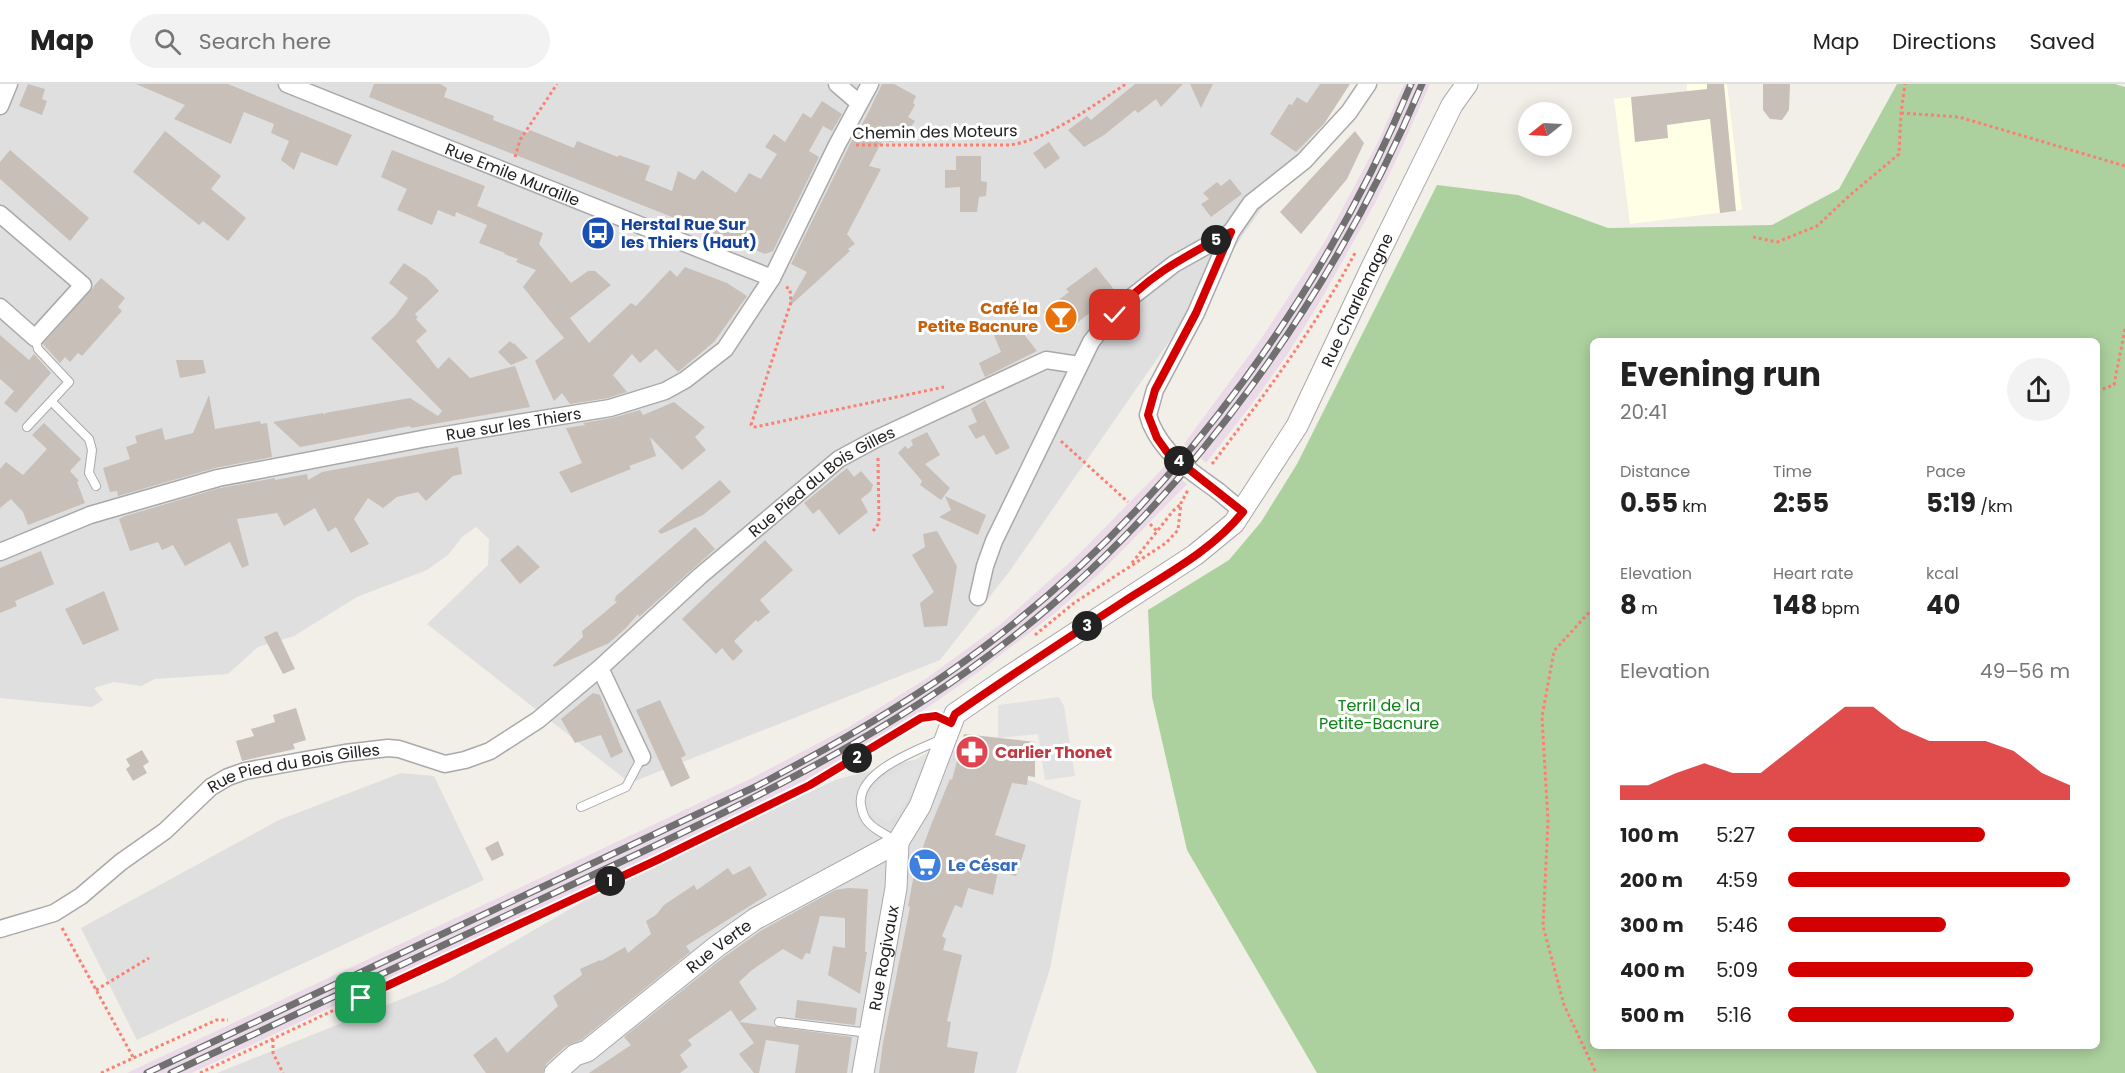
<!DOCTYPE html>
<meta charset="utf-8">
<style>
:root{--surface:#fff;--page:#f2f2f2;--text:#222;--muted:#767676;--line:#e0e0e0;--accent:#d40000}
body{margin:0;font-family:Poppins,sans-serif;background:var(--page);color:var(--text);height:100vh;display:flex;flex-direction:column;font-size:22px;white-space:nowrap}
*{box-sizing:border-box;margin:0}
p{font-size:20px;color:var(--muted)}
.icon{flex:none;width:33px;height:33px;fill:none;stroke:currentColor;stroke-width:2;stroke-linecap:round;stroke-linejoin:round}
.map{position:relative;flex:1;overflow:hidden}
.panel{position:absolute;left:1590px;top:254px;width:510px;height:711px;display:flex;flex-direction:column;background:var(--surface);border-radius:9px;box-shadow:0 3px 15px #0003}
.panel>*{flex:none}
.needle{width:39px;rotate:252deg}
.buttons{position:absolute;left:1518px;top:18px;display:grid;gap:12px}
.buttons a{display:grid;place-items:center;width:54px;height:54px;border-radius:50%;background:var(--surface);box-shadow:0 3px 15px #0003;font-size:30px}
.pin{position:absolute;display:grid;place-items:center;width:51px;height:51px;color:#fff;margin:-26px;border-radius:12px;box-shadow:0 3px 9px #0006}
.km{position:absolute;width:30px;height:30px;margin:-15px;border-radius:50%;background:#222;color:#fff;font-size:16px;line-height:30px;text-align:center}
.round{display:grid;place-items:center;flex:none;width:63px;height:63px;border-radius:32px;background:var(--page)}
.overview{display:flex;align-items:center;justify-content:space-between;height:102px;padding:0 30px}
h1{font-size:33px;font-weight:700;line-height:45px}
.figures{display:grid;grid-template-columns:repeat(3,1fr);gap:9px;height:102px;padding:6px 30px}
.figures div{display:grid;align-content:center}
.figures b{font-size:26px;font-weight:700}
.figures small{font-size:16px;font-weight:400}
.figures p{font-size:16px}
.chart{height:168px;padding:12px 30px}
.chart p{display:flex;justify-content:space-between}
.chart svg{width:100%;height:108px;margin-top:6px;fill:var(--accent);opacity:.7}
ul{padding:0 30px;list-style:none;font-size:20px}
li{display:grid;grid-template-columns:96px 72px 1fr;align-items:center;height:45px}
li i{height:15px;border-radius:8px;background:var(--accent)}
header{display:flex;align-items:center;gap:36px;box-sizing:border-box;height:84px;padding:0 30px;background:var(--surface);border-bottom:2px solid var(--line)}
header strong{font-size:28px}
nav{display:flex;gap:33px;margin-inline-start:auto;font-size:21px}
.search{width:420px;height:54px;background:var(--page);display:flex;align-items:center;gap:15px;box-sizing:border-box;padding:0 21px;border-radius:33px;color:var(--muted);font-size:22px}
.map>svg:first-child{display:block}
</style>
<header>
<strong>Map</strong>
<div class="search"><svg class="icon" aria-label="search" viewBox="0 0 24 24"><circle cx="10" cy="10" r="6"/><path d="M15 15l6 6"/></svg>Search here</div>
<nav><a>Map</a><a>Directions</a><a>Saved</a></nav>
</header>
<div class="map">
<svg width="2125" height="989" viewBox="0 0 2125 989">
<rect width="100%" height="100%" fill="#f2efe9"/>
<!-- residential -->
<path fill="#e0dfdf" d="M0,0h1348l-339,488 -69,88 -310,123 -203,-159 61,-59 1,-26 -13,-12 -14,10 -14,18 -21,15 -70,27 -63,39 -36,11 -30,27 -73,5 -14,7 -27,-4 -20,6 9,12 -11,7 -92,-9z
M953,666l128,51 -31,168 -34,104h-799l227,-91 192,-111 202,-92z
M401,689l33,3 50,104 -347,160 -56,-112 198,-108z"/>
<!-- industrial -->
<path fill="#ebdbe8" d="M1404,0h26l-30,68 -25,51 -57,102 -31,50 -35,49 -46,59 -22,-19 77,-105 63,-96 54,-101z
M1165,382l22,18 -88,90 -44,39 -75,58 -76,53 -83,50 -56,29 -573,270h-65l625,-295 97,-51 78,-49 74,-54 78,-70z"/>
<!-- education -->
<path fill="#ffffe5" d="M1687,0h40l15,126 -112,14 -16,-125 73,-8z"/>
<!-- forest -->
<path fill="#add19e" fill-rule="evenodd" d="M1897,0h218l10,3v986h-808l-130,-223 -35,-153 -4,-87 81,-50 32,-38 36,-58 140,-279 81,10 90,33 164,-3 67,-36zM1593,256h504v706h-504z"/>
<!-- parking -->
<path fill="#e2e2e2" d="M1059,613l5,9 11,70 -30,4 -7,-46 -40,4v-33z
M928,668l-21,49 -18,21 -11,-5 -7,-8v-12l11,-17z"/>
<!-- building -->
<path fill="#c7bfb8" d="M28,0l17,5 -3,10 5,2 -5,14 -23,-9z
M136,0h92l124,51 -15,31 -36,-14 -7,18 -13,-10 8,-19 -18,-8 3,-9 -30,-12 -13,32 -57,-25 11,-14z
M374,0h66l7,4 -3,9 50,19 -1,4 34,13 3,-3 44,18 3,-7 41,16 1,-2 31,11 -5,14 27,11 6,-20 17,9 7,-10 34,23 13,-20 12,6 16,-25 -12,-7 9,-13 11,8 18,-29 8,5 11,-17 20,13 -10,17 -9,-5 -14,25 10,6 -46,94 -8,3 -396,-157z
M882,0h12l22,12 -3,7 2,2 -7,12 7,4 -8,12 -9,-2 -5,11 -11,-1 -13,25 12,3 -34,65 8,10 -7,5 2,2 -59,54 -2,-2 18,-31 -16,-8 60,-122 15,-25z
M1135,0h48l-22,23 -5,-8 -18,14 -3,-3 -31,25 -20,12 -16,-17 19,-14 4,4z
M1190,0h23l-12,24z
M1320,0h30l-26,40 -28,28 -26,-18 19,-30 3,1 5,-8 10,6z
M1707,0h17l12,127 -16,2 -10,-94 -43,6 1,13 -33,4 -4,-45 76,-8z
M1763,0h27l-1,26 -7,10 -12,-1 -7,-9z
M165,47l56,45 -10,13 35,29 -18,23 -25,-20 -4,4 -66,-53z
M1355,47l9,12 -17,36 -46,55 -21,-22z
M1049,58l11,16 -15,11 -12,-16z
M10,66l79,68 -19,23 -70,-62v-17z
M392,66l93,36 -8,20 66,27 -4,11 32,39 17,-12h7l16,14 -41,33 19,25 42,-40 5,3 34,-36 7,7 8,-10 42,16 20,13 -33,46 -36,30 -22,-23 -16,14 -8,-9 -19,21 14,17 -19,6 -38,6 -8,-11 -8,8 -19,-40 29,-23 -41,-51 13,-17 -20,-8 2,-3 -14,-5 1,-1 -26,-10 8,-18 -31,-13 -1,5 -17,-7 -6,15 -35,-15 10,-21 -26,-12z
M956,72h25v25l6,1 -1,14 -7,1 -2,15h-17v-25l-15,1v-18h11z
M1230,95l12,15 -31,23 -10,-13 8,-5 -6,-6 14,-11 4,4z
M404,179l23,15 12,13 -24,23 3,3 -2,2 11,12 -11,10 22,28 11,-12 21,21 45,-12 15,41 -119,21 -1,-2 -110,21 -27,-25 50,-9 2,2v-2l85,-15 28,18 4,-5 -71,-73 24,-22 13,-18 -19,-15z
M1096,183l20,25 -54,43 -19,-23 26,-20 -3,-3z
M101,194l24,20 -7,9 4,4 -40,45 -4,-3 -8,9 -5,-5 -5,6 -17,-19z
M1013,236l24,31 -52,26 -6,-14 22,-11 -7,-17z
M0,251l29,25 5,-6 17,19 -35,40 -12,-10 10,-12 -14,-12z
M510,257l3,3 1,-1 14,15 -17,7 -13,-13z
M176,276h27l3,13 -26,5z
M209,311l6,34 45,-8 1,3 6,-1 5,34 -57,11 -97,28 -1,-5 -7,1 -7,-24 27,-9 -4,-12 11,-4 -2,-7 27,-8 3,12 28,-7z
M985,316l25,48 -14,7 -12,-20 -8,4 -8,-13 9,-4 -6,-13z
M674,318l31,25 -10,10 11,13 -24,20 -32,-33 6,19 -27,10 2,3 -60,24 -12,-21 23,-9 -16,-35 19,-3 -2,-2 29,-5 28,-8 3,5z
M44,339l37,36 -11,12 9,10 -2,1 8,21 -57,22 -5,-13 -12,-13 -11,9v-39l6,-7 17,13 24,-26 -15,-14z
M927,348l13,23 -15,9 25,24 -9,12 -21,-15 2,-4 -24,-28 7,-7 3,3 5,-4 -2,-5z
M458,363l4,27 -9,2 -27,25 -8,-9 -21,5 -14,11 -15,-10 -14,21 15,25 -18,9 -15,-26 -8,5 -13,-24 -31,18 -7,-13 -40,6 12,46 -7,3 -12,-26 -45,24 -12,-21 -11,5 -4,-8 -28,9 -11,-32 6,-3 95,-28 55,-10v2l32,-6 1,6 14,-8z
M847,384l7,9 7,-6 12,14 -2,6 -10,8 7,13 -29,23 -20,-26 -6,5 -9,-11z
M720,396l11,12 -28,23 -42,19 -3,-3z
M945,412l41,19 -8,20 -39,-18 12,-7z
M695,443l20,22 -76,68 -1,-3 -12,14 -17,15 -55,24 -1,-2 30,-28 -1,-6 35,-29 -3,-2 2,-2 -1,-1z
M937,447l20,35 -10,60 -23,1 -4,-24 14,-11 -22,-37 13,-8 -2,-13z
M765,456l28,30 -33,30 10,12 -12,10 -2,-2 -22,21 9,10 -10,10 -11,-13 -6,6 -34,-35z
M518,461l22,22 -20,17 -20,-24z
M41,467l13,33 -39,17 2,5 -17,7v-45z
M104,507l15,39 -36,15 -18,-36z
M277,547l18,38 -12,5 -19,-37z
M593,609l7,2 23,57 -12,6 -10,-23 -26,8 -14,-24z
M660,616l26,55 -5,3 9,20 -19,9 -35,-77z
M296,624l10,32 -13,4 2,5 -53,12 -6,-20 18,-5 -3,-7 24,-7 -2,-7z
M964,650l71,8v35l-7,-1 -1,9 -15,-2 -17,52 31,10 -10,31 -18,-5 -5,24 -25,-7 -6,20 -7,-3 -13,31 4,3 -3,11 19,5 -15,66 4,1 -4,25 31,5 -4,21h-95l4,-30 27,-136 -2,-1 7,-37 16,-44 19,-46 2,1z
M142,666l7,12 -6,4 4,7 -14,8 -7,-12 4,-3 -4,-7z
M498,757l6,14 -12,6 -7,-13z
M750,782l17,29 -81,51 4,6 -109,88 -15,6 -20,18 -3,9h-57l-13,-18 23,-18 11,16 51,-47 -5,-10 29,-21 -2,-6 20,-9 1,1 24,-14 3,6 23,-19 -5,-13 10,-6 8,-10 30,-20 3,5 31,-22 5,7z
M848,804l20,1 -3,63h2l-7,42 -32,-19 5,-29 12,2v-30l-25,-2 -10,38 -4,-1 -4,7 -19,-11 -31,21 -13,12 18,27 -18,13 -8,-12 -43,30 4,5 -12,10 8,12 -8,6h-91l42,-28 -7,-8 100,-80 38,-27 73,-40z
M797,916l60,8 -2,17 -60,-7z
M739,938l113,15 -5,36h-52l4,-28 -33,-5 -7,33h-5l-15,-19 15,-11z"/>
<g fill="none" stroke-linecap="round" stroke-linejoin="round">
<defs>
<path id="service" d="M52,318l37,37 3,11 -3,23 7,13
M27,343l42,-45 -31,-33 -3,-11
M581,723l45,-20 16,-30
M895,756c-8,-5 -21,-10 -27,-18 -4,-4 -6,-11 -7,-17 -5,-33 56,-55 81,-66
M779,938l90,11"/>
<g id="minor">
<path id="s1" d="M287,0l485,194"/>
<path d="M837,0l22,19"/>
<path d="M0,22l9,-22"/>
<path d="M0,130l83,71 -48,53 -35,-31"/>
<path d="M1151,340l-3,-9 7,-25 41,-77 35,-81 20,-29 53,-42 45,-49 19,-28"/>
<path d="M1218,407l25,21"/>
<path id="s2" d="M0,468l90,-37 128,-37 209,-40 183,-30 55,-17 20,-11 40,-31 47,-71 65,-133 33,-61"/>
<path d="M978,513l7,-31 9,-25 97,-199 10,-13 23,-26 50,-39 57,-32"/>
<path d="M600,584l42,89"/>
<path id="s3" d="M0,845l54,-16 27,-17 40,-34 44,-31 46,-44 17,-10 17,-6 100,-18 43,-5 11,1 46,15 20,-4 25,-9 48,-31 62,-52 100,-92 139,-117 37,-20 170,-79 33,5"/>
</g>
<g id="tertiary">
<path id="s4" d="M555,989l20,-18 12,-4 129,-104 39,-28 143,-77 22,-36 35,-92 55,-38 185,-121 39,-32 63,-97 75,-159 80,-162 15,-21"/>
<path id="s5" d="M863,989l33,-185 2,-46"/>
</g>
</defs>
<!-- service casing -->
<use href="#service" stroke="#a9a9a9" stroke-width="10"/>
<!-- minor casing -->
<use href="#minor" stroke="#a9a9a9" stroke-width="19"/>
<!-- tertiary casing -->
<use href="#tertiary" stroke="#a9a9a9" stroke-width="23"/>
<!-- path -->
<path stroke="#fa8072" stroke-width="3" stroke-dasharray="3 3" stroke-linecap="butt" d="M1901,29l58,4 166,49
M856,61h154c40,-6 83,-40 116,-61
M515,73l5,-17 37,-56
M1753,153l24,5 40,-16 32,-30 50,-42 2,-41 4,-29
M786,203l4,2 1,13 -40,123 4,2 189,-40
M2097,307l17,-6 11,-56
M1061,357l67,61
M1212,380c51,-67 103,-136 143,-211
M1150,440l7,7
M873,447l6,-8 -1,-65
M1132,479l41,-52 8,-7
M1593,524l-39,43 -12,66 6,104 -5,105 21,79 32,68
M1035,551l39,-32 92,-60 12,-13 3,-27 7,-13
M62,844l71,129
M96,906l53,-32
M273,955v14l10,20
M101,989l115,-53h12
M200,989l535,-251 75,-37 111,-66 12,-3"/>
<!-- service -->
<use href="#service" stroke="#fff" stroke-width="8"/>
<!-- minor -->
<use href="#minor" stroke="#fff" stroke-width="16"/>
<!-- tertiary -->
<use href="#tertiary" stroke="#fff" stroke-width="21"/>
<defs>
<path id="rail" d="M147,989l610,-287c87,-46 173,-95 250,-157 175,-138 319,-339 404,-545
M171,989c137,-64 274,-129 411,-193 150,-70 300,-140 431,-243 178,-140 322,-345 409,-553"/>
</defs>
<!-- rail casing -->
<use href="#rail" stroke="#707070" stroke-width="7"/>
<!-- rail -->
<use href="#rail" stroke="#fff" stroke-width="4.5" stroke-dasharray="14" stroke-linecap="butt"/>
<defs>
<path id="minor-bridge" d="M1151,340c14,32 40,47 67,67"/>
</defs>
<!-- minor-bridge casing -->
<use href="#minor-bridge" stroke="#a9a9a9" stroke-width="19" stroke-linecap="butt"/>
<!-- minor-bridge -->
<use href="#minor-bridge" stroke="#fff" stroke-width="16"/>
</g>
<g fill="none" stroke-linecap="round" stroke-linejoin="round">
<defs>
<path id="route" d="M361,914l296,-138 153,-75 111,-67 15,-2 15,7 4,-9c55,-38 111,-75 168,-112 40,-26 89,-51 120,-90l-76,-60 -10,-14 -9,-23 7,-25 41,-77 35,-81c-41,22 -88,45 -116,83"/>
</defs>
<!-- route casing -->
<use href="#route" stroke="#fff" stroke-width="12"/>
<!-- route -->
<use href="#route" stroke="#d40000" stroke-width="8"/>
</g>
<!-- icons -->
<defs>
<symbol id="bus-disc" viewBox="-11 -11 22 22"><circle r="9.5" fill="#1a4fb4" stroke="#fff"/><path d="M-5-6H5V4H4V6H2V4H-2V6H-4V4H-5ZM-3.5-4V0h7V-4ZM-3.5 1.2v1.5H-2V1.2ZM2 1.2v1.5H3.5V1.2Z" fill="#fff"/></symbol>
<symbol id="bar-disc" viewBox="-11 -11 22 22"><circle r="9.5" fill="#e8710a" stroke="#fff"/><path d="M-6-5H6L.8 .8V4.5H3.5V6h-7V4.5H-.8V.8Z" fill="#fff"/></symbol>
<symbol id="pharmacy-disc" viewBox="-11 -11 22 22"><circle r="9.5" fill="#e0444e" stroke="#fff"/><path d="M-2-6h4v4h4v4h-4v4h-4v-4h-4v-4h4Z" fill="#fff"/></symbol>
<symbol id="supermarket-disc" viewBox="-11 -11 22 22"><circle r="9.5" fill="#3f7fe0" stroke="#fff"/><path d="M-6-5.5h2.5l.6 2H6L4.5 2H-2.5L-4.4-4H-6ZM-1.5 3.2a1.3 1.3 0 1 0 .1 0ZM3 3.2a1.3 1.3 0 1 0 .1 0Z" fill="#fff"/></symbol>
</defs>
<g fill-rule="evenodd">
<use href="#bus-disc" x="579" y="130" width="38" height="38"/>
<use href="#bar-disc" x="1042" y="214" width="38" height="38"/>
<use href="#pharmacy-disc" x="953" y="649" width="38" height="38"/>
<use href="#supermarket-disc" x="906" y="762" width="38" height="38"/>
</g>
<g text-anchor="middle" dominant-baseline="central" stroke-width="6" stroke-linejoin="round" paint-order="stroke">
<!-- street labels -->
<g font-size="16" fill="#222" stroke="#fff">
<text transform="translate(935 48) rotate(-1)">Chemin des Moteurs</text>
<text stroke="none"><textPath href="#s1" startOffset="243">Rue Emile Muraille</textPath></text>
<text stroke="none"><textPath href="#s4" startOffset="1150">Rue Charlemagne</textPath></text>
<text stroke="none"><textPath href="#s2" startOffset="531">Rue sur les Thiers</textPath></text>
<text stroke="none"><textPath href="#s3" startOffset="976">Rue Pied du Bois Gilles</textPath></text>
<text stroke="none"><textPath href="#s3" startOffset="344">Rue Pied du Bois Gilles</textPath></text>
<text stroke="none"><textPath href="#s4" startOffset="208">Rue Verte</textPath></text>
<text stroke="none"><textPath href="#s5" startOffset="117">Rue Rogivaux</textPath></text>
</g>
<!-- transit labels -->
<g font-size="16" font-weight="bold" fill="#164399" stroke="#fff" text-anchor="start">
<text x="621" y="140">Herstal Rue Sur<tspan x="621" dy="18">les Thiers (Haut)</tspan></text>
</g>
<!-- food labels -->
<g font-size="16" font-weight="bold" fill="#c56008" stroke="#fff" text-anchor="end">
<text x="1038" y="224">Café la<tspan x="1038" dy="18">Petite Bacnure</tspan></text>
</g>
<!-- park labels -->
<g font-size="16" fill="#0c8416" stroke="#fff">
<text x="1379" y="621">Terril de la<tspan x="1379" dy="18">Petite-Bacnure</tspan></text>
</g>
<!-- health labels -->
<g font-size="16" font-weight="bold" fill="#be3a42" stroke="#fff" text-anchor="start">
<text x="995" y="668">Carlier Thonet</text>
</g>
<!-- shop labels -->
<g font-size="16" font-weight="bold" fill="#366cbe" stroke="#fff" text-anchor="start">
<text x="948" y="781">Le César</text>
</g>
</g>
</svg>
<div class="buttons">
<a><svg class="needle" viewBox="-14 -14 28 28"><path d="M0-13l5 13h-10z" fill="#e53935"/><path d="M0 13l5-13h-10z" fill="#767676"/></svg></a>
</div>
<div class="pin" style="left:361px;top:914px;background:#1e9e55"><svg class="icon" aria-label="arrive" viewBox="0 0 24 24"><path d="M6 21V4h12l-3 4 3 4H6"/></svg></div>
<div class="pin" style="left:1115px;top:231px;background:#d93025"><svg class="icon" aria-label="check" viewBox="0 0 24 24"><path d="M5 12l5 5 9-10"/></svg></div>
<b class="km" style="left:610px;top:797px">1</b>
<b class="km" style="left:857px;top:674px">2</b>
<b class="km" style="left:1087px;top:542px">3</b>
<b class="km" style="left:1179px;top:377px">4</b>
<b class="km" style="left:1216px;top:156px">5</b>
<section class="panel">
<div class="overview"><div><h1>Evening run</h1><p>20:41</p></div><a class="round"><svg class="icon" aria-label="share" viewBox="0 0 24 24"><path d="M12 15V3M7 8l5-5 5 5M5 13v7h14v-7"/></svg></a></div>
<div class="figures">
<div><p>Distance</p><b>0.55<small> km</small></b></div>
<div><p>Time</p><b>2:55</b></div>
<div><p>Pace</p><b>5:19<small> /km</small></b></div>
</div>
<div class="figures">
<div><p>Elevation</p><b>8<small> m</small></b></div>
<div><p>Heart rate</p><b>148<small> bpm</small></b></div>
<div><p>kcal</p><b>40</b></div>
</div>
<div class="chart"><p><span>Elevation</span>49–56 m</p>
<svg viewBox="0 0 160 44" preserveAspectRatio="none"><path d="M0 44V38L10 38L20 33L30 29L40 33L50 33L60 24L70 15L80 6L90 6L100 15L110 20L120 20L130 20L140 24L150 33L160 38V44z"/></svg>
</div>
<ul>
<li><b>100 m</b>5:27<i style="width:70%"></i></li>
<li><b>200 m</b>4:59<i style="width:100%"></i></li>
<li><b>300 m</b>5:46<i style="width:56%"></i></li>
<li><b>400 m</b>5:09<i style="width:87%"></i></li>
<li><b>500 m</b>5:16<i style="width:80%"></i></li>
</ul>
</section>
</div>
